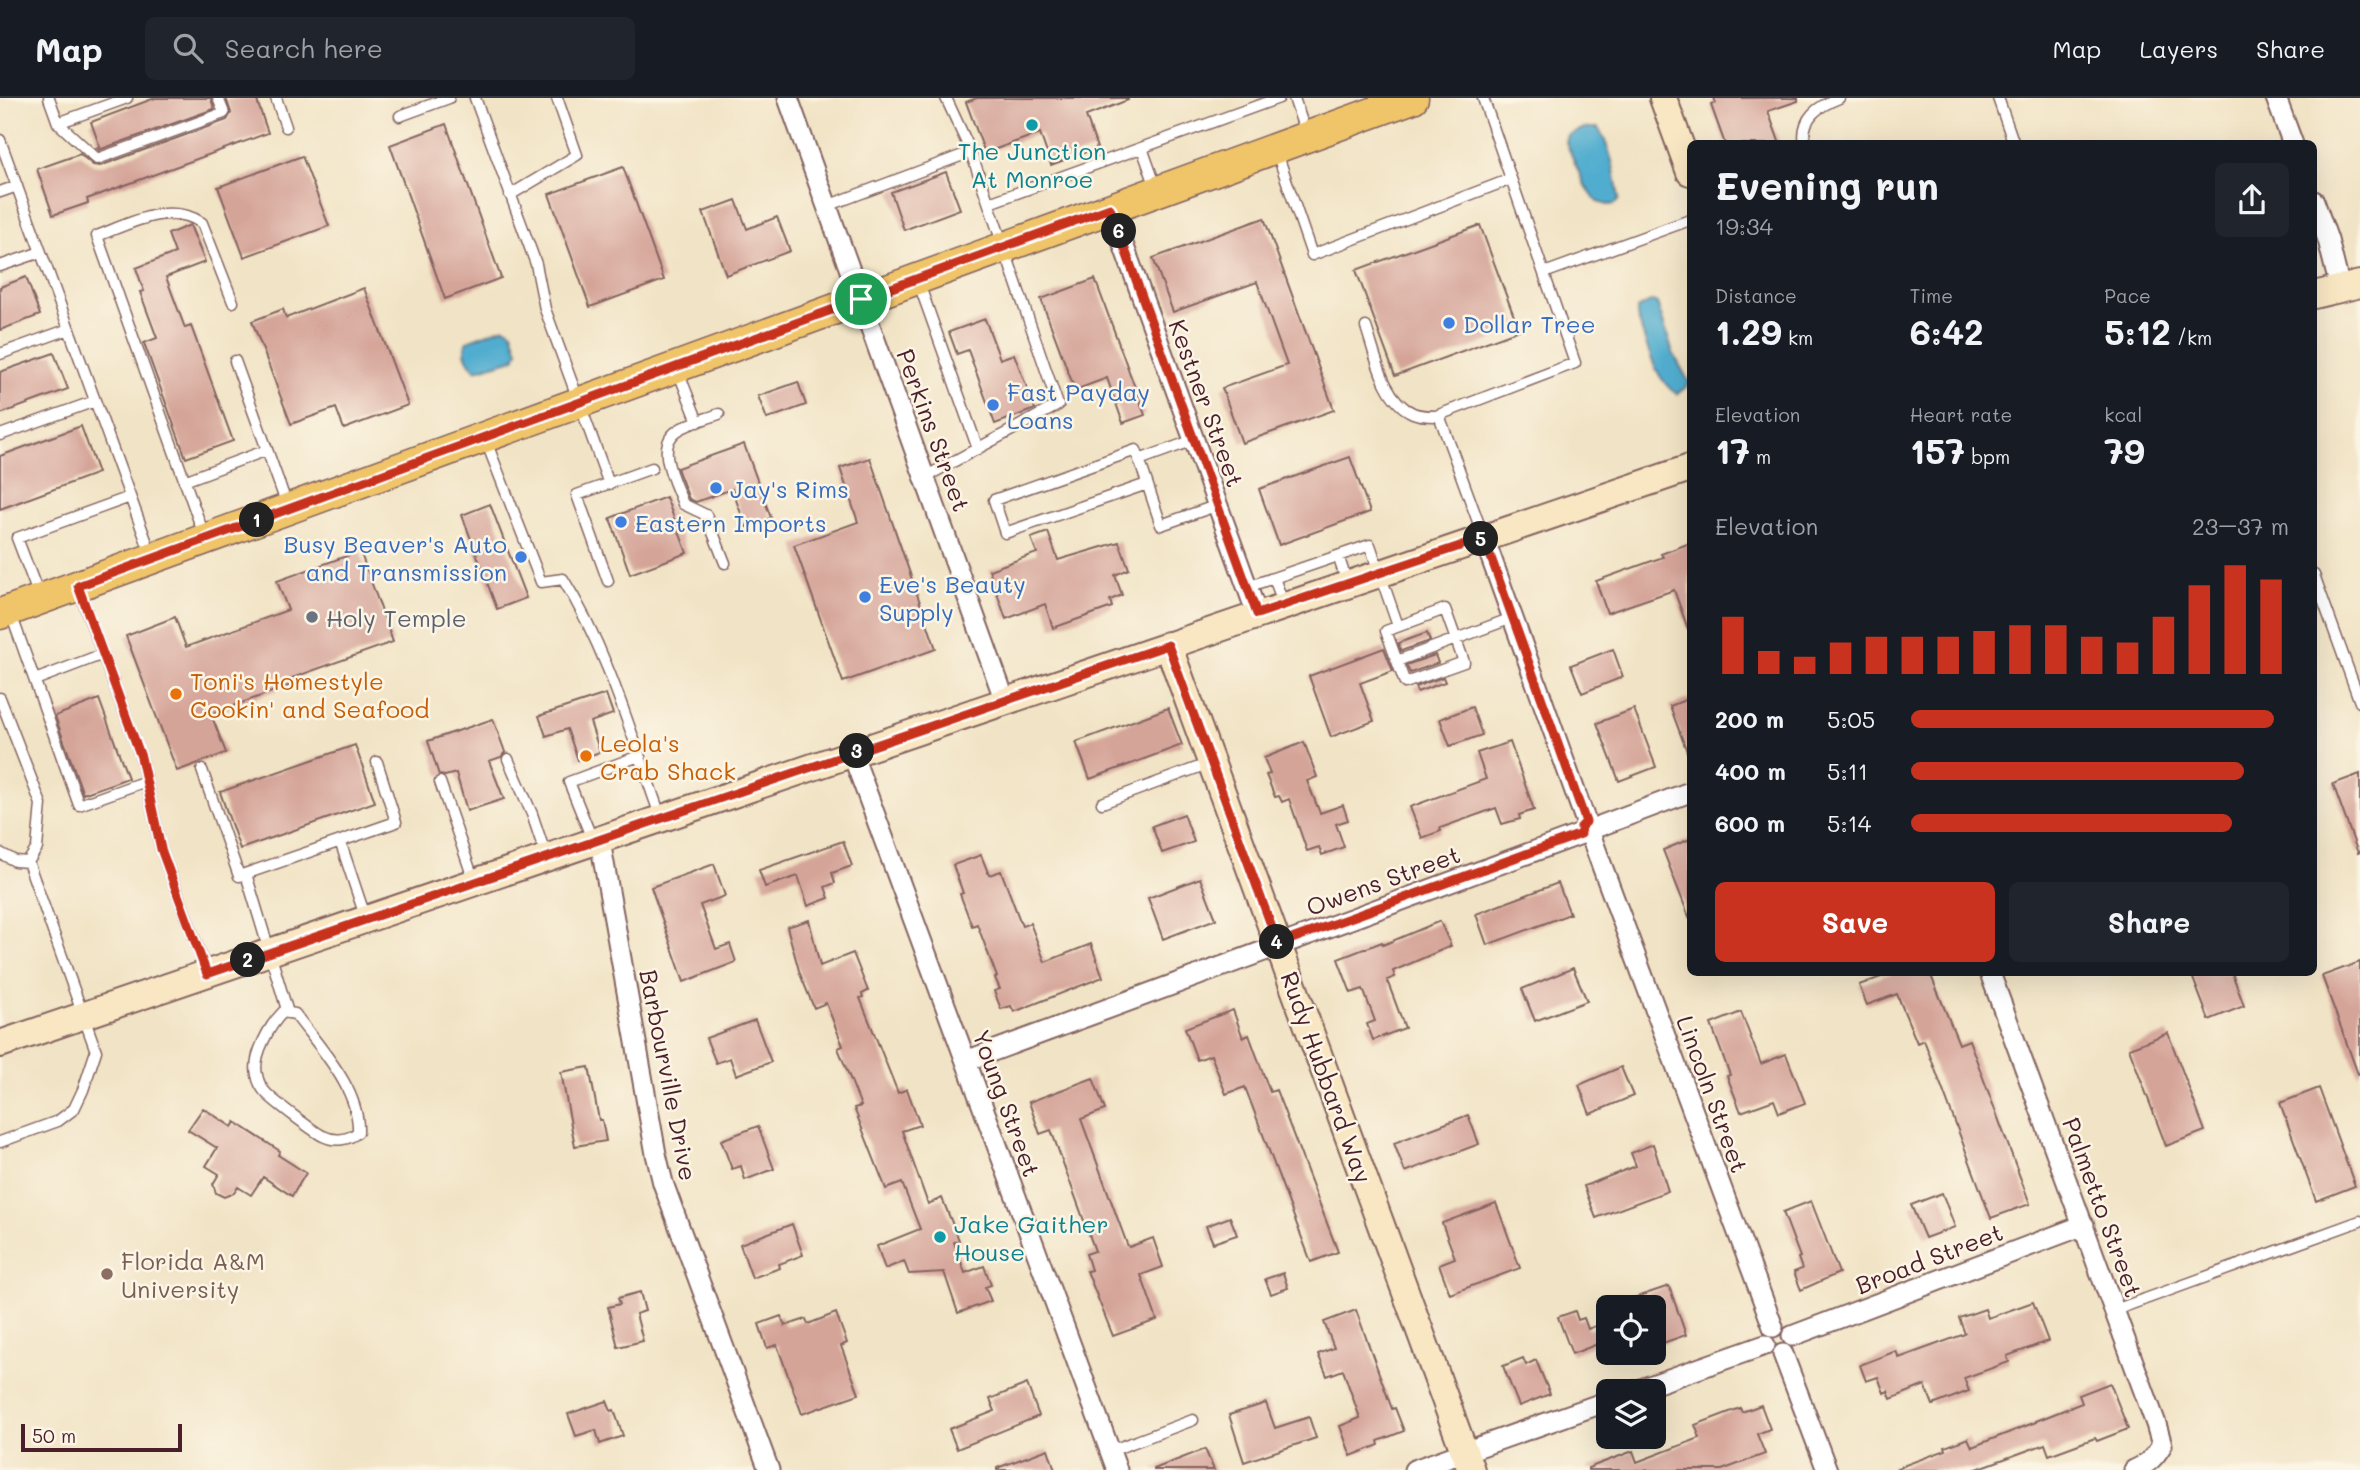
<!DOCTYPE html>
<meta charset="utf-8">
<style>
:root{--surface:#171b24;--page:#20242c;--text:#f1f3f6;--muted:#9ea1a6;--line:#363941;--accent:#c8321e}
body{margin:0;font-family:Mali,sans-serif;background:var(--page);color:var(--text);height:100vh;display:flex;flex-direction:column;font-size:26px;white-space:nowrap}
*{box-sizing:border-box;margin:0}
p{font-size:23px;color:var(--muted)}
.icon{flex:none;width:38px;height:38px;fill:none;stroke:currentColor;stroke-width:2;stroke-linecap:round;stroke-linejoin:round}
.map{position:relative;flex:1;overflow:hidden}
.side{position:absolute;left:1687px;top:42px;width:630px;height:836px;display:flex;flex-direction:column;background:var(--surface);border-radius:10px;box-shadow:0 7px 28px #0002}
.side>*{flex:none}
.tools{position:absolute;left:1596px;top:1197px;display:grid;gap:14px}
.tools a{display:grid;place-items:center;width:70px;height:70px;border-radius:10px;background:var(--surface);box-shadow:0 7px 28px #0002;font-size:35px}
.scale{position:absolute;left:21px;bottom:18px;width:161px;box-sizing:border-box;padding-left:7px;border:4px solid #4a1f2b;border-top:0;font-size:19px;line-height:24px;white-space:nowrap;color:#4a1f2b;-webkit-text-stroke:5px #fcf5e5;paint-order:stroke}
.pin{position:absolute;display:grid;place-items:center;width:60px;height:60px;color:#fff;margin:-30px;border:4px solid #fff;border-radius:50%;box-shadow:0 2px 7px #0007}
.km{position:absolute;width:35px;height:35px;margin:-18px;border-radius:50%;background:#222;color:#fff;font-size:19px;line-height:35px;text-align:center}
.round{display:grid;place-items:center;flex:none;width:74px;height:74px;border-radius:10px;background:var(--page)}
.headline{display:flex;align-items:center;justify-content:space-between;height:119px;padding:0 28px}
h1{font-size:38px;font-weight:700;line-height:52px}
.figures{display:grid;grid-template-columns:repeat(3,1fr);gap:10px;height:119px;padding:7px 28px}
.figures div{display:grid;align-content:center}
.figures b{font-size:35px;font-weight:700}
.figures small{font-size:19px;font-weight:400}
.figures p{font-size:19px}
.chart{height:196px;padding:14px 28px}
.chart p{display:flex;justify-content:space-between}
.chart svg{width:100%;height:126px;margin-top:7px;stroke:var(--accent);stroke-width:6}
.cta{display:flex;gap:14px;margin-top:auto;padding:14px 28px}
.cta a{flex:1;height:80px;border-radius:10px;background:var(--accent);color:#fff;font-size:28px;font-weight:700;line-height:80px;text-align:center}
.cta a+a{background:var(--page);color:var(--text)}
ul{padding:0 28px;list-style:none;font-size:23px}
li{display:grid;grid-template-columns:112px 84px 1fr;align-items:center;height:52px}
li i{height:18px;border-radius:9px;background:var(--accent)}
header{display:flex;align-items:center;gap:42px;box-sizing:border-box;height:98px;padding:0 35px;background:var(--surface);border-bottom:2px solid var(--line)}
header strong{font-size:33px}
nav{display:flex;gap:38px;margin-inline-start:auto;font-size:24px}
.search{width:490px;height:63px;background:var(--page);display:flex;align-items:center;gap:18px;box-sizing:border-box;padding:0 24px;border-radius:10px;color:var(--muted);font-size:26px}
.map>svg:first-child{display:block}
</style>
<header>
<strong>Map</strong>
<div class="search"><svg class="icon" aria-label="search" viewBox="0 0 24 24"><circle cx="10" cy="10" r="6"/><path d="M15 15l6 6"/></svg>Search here</div>
<nav><a>Map</a><a>Layers</a><a>Share</a></nav>
</header>
<div class="map">
<svg width="2360" height="1372" viewBox="0 0 2360 1372">
<rect width="100%" height="100%" fill="#fcf5e5"/>
<filter id="ink" filterUnits="userSpaceOnUse"><feTurbulence type="fractalNoise" baseFrequency=".0143" numOctaves="2"/><feDisplacementMap in="SourceGraphic" scale="14" xChannelSelector="R" yChannelSelector="G"/><feConvolveMatrix kernelMatrix="1 2 1 2 8 2 1 2 1" color-interpolation-filters="sRGB"/></filter>
<filter id="wash" filterUnits="userSpaceOnUse"><feTurbulence type="fractalNoise" baseFrequency=".00686" numOctaves="4" result="noise"/><feDisplacementMap in="SourceGraphic" scale="28" xChannelSelector="R" yChannelSelector="G"/><feGaussianBlur stdDeviation="1.57" result="paint"/><feColorMatrix in="noise" values="0 0 0 0 0 0 0 0 0 0 0 0 0 0 0 0 0 1.4 0 .05"/><feComposite in="paint" operator="in"/></filter>
<g filter="url(#wash)">
<rect width="100%" height="100%" fill="#f1e3c5"/>
<!-- water -->
<path fill="#51adcf" stroke="#4e667d" stroke-width="2" d="M1585,30h13c14,22 17,46 21,71l-4,5 -7,1 -11,-3 -13,-18 -18,-42 2,-7z
M1652,203l5,2 16,50 16,29 -3,5 -9,7c-23,-14 -31,-53 -40,-78v-7z
M504,229l8,5 6,19 -4,8 -39,11c-8,-10 -13,-17 -8,-29z"/>
<g id="blocks">
<!-- building -->
<path fill="#d5a499" d="M155,0h56l3,11 -115,41 -3,-2 4,-1 -9,-25z
M226,0h30l12,35 -181,66 1,4 -35,12 -16,-46 43,-15 13,11 7,1 127,-46 4,-7z
M977,0h151v2l-42,16 11,32 -46,17 -11,-32 -55,20 -19,-51z
M1714,0h84v3l-30,10 12,33h-55l-14,-39 5,-2z
M446,26l55,154 -56,21 -55,-154z
M302,58l27,70 -85,31 -26,-70z
M623,69l41,113 -74,27 -41,-113z
M946,74l14,37 -56,21 -13,-38z
M736,102l11,29 30,-12 13,34 -64,24 -23,-63z
M1264,120l70,192 -92,33 -20,-55 65,-23 -30,-83 -84,30 -20,-54z
M190,127l15,37 -39,15 19,51 6,-2 42,115 -47,17 -42,-115 13,-5 -17,-46 4,-1 -8,-23 39,-15 -7,-19z
M1480,127l39,105 -124,46 -39,-106z
M26,179l14,38 -40,15v-43z
M1095,181l50,136 -22,8 -16,-45 -32,12 -34,-91z
M364,190l44,117 -64,24 -8,-21 -45,16 -39,-103 31,-12 3,9z
M985,221l15,40 14,-5 21,55 -40,15 -27,-74 -11,4 -8,-22z
M54,255l14,36 -68,25v-42z
M798,284l8,23 -39,14 -9,-23z
M81,328l17,47 -98,36v-53z
M744,346l27,74 -25,9 -14,-38 -36,13 -7,-3 -12,-31z
M1350,359l20,55 -91,33 -20,-56z
M870,360l66,191 -93,33 -49,-137 64,-23 -18,-54z
M666,399l21,56 -57,21 -20,-56z
M490,406l36,94 -29,11 -35,-94z
M1048,434l10,28 61,-18 10,27 -14,6 7,20 -12,5 2,7 -59,21 -8,-24 -39,15 -17,-49 48,-17 -6,-15z
M1690,445v85l-2,1 -14,-39 -67,23 -11,-32 67,-24 -2,-3z
M360,453l33,91 -104,37 2,6 -80,29 15,39 -49,18 -51,-135 49,-19 11,30 102,-37 -11,-29z
M1427,535l3,8 -29,10 -3,-8z
M1384,550l9,23 -33,12 14,38 -43,16 -22,-61z
M1613,551l10,28 -41,16 -11,-28z
M1435,557l3,8 -28,10 -4,-8z
M1443,579l2,5 -28,10 -2,-5z
M606,596l7,20 -23,8 10,30 -22,8 -11,-31 -21,7 -7,-20z
M1690,600v58l-1,1 -19,-51z
M99,601l29,79 -45,16 -28,-78z
M1472,609l10,28 -32,11 -10,-27z
M1168,610l14,37 -92,34 -14,-37z
M1634,611l22,58 -37,14 -22,-58z
M493,621l12,33 -4,5 -12,4 15,38 -37,12 -11,-38 -11,3 -6,-1 -11,-34z
M1304,644l13,35 -10,4 13,32 23,-8 5,15 -12,4 8,23 -22,8 -3,-8 -12,4 -18,-52 -7,3 -3,-6 -4,1 -9,-22 4,-1 -6,-16z
M1510,644l24,68 -15,5 1,4 -18,5 -6,-16 -56,20 1,3 -19,7 -12,-31 76,-28 -9,-26z
M355,647l20,57 -135,47 -20,-57z
M2360,676v78l-2,1 -25,-69z
M1184,716l10,28 -32,11 -10,-27z
M1690,741v77l-1,1 -26,-67z
M843,743l9,25 -20,7 3,10 -10,4 4,11 -21,8 -10,-30 -33,11 -6,-17z
M981,757l8,20 12,-4 21,55 8,-3 15,39 46,-18 12,33 -89,35 -3,-6 -10,3 -7,-18 6,-2 -5,-11 2,-1 -20,-53 -5,2 -12,-32 3,-1 -10,-28z
M714,766l11,32 -25,9 16,44 14,-5 6,18 -52,20 -33,-95z
M1200,780l16,41 -53,20 -15,-41z
M1558,785l12,31 -83,31 -11,-31z
M809,822l11,46 33,-13 15,38 -6,3 1,3 -3,1 38,95 9,-4 13,36 -18,6 26,73 14,-6 17,42 -5,2 11,31 19,-7 7,19 -6,2 6,14 -33,12 -14,-41 -35,2 -5,-13 -19,8 -8,-23 43,-17 -18,-46 -16,6 -32,-81 7,-2 -23,-58 5,-2 -17,-43 -12,5 -14,-34 -13,-47z
M1440,823l11,25 -58,25 2,6 -8,3 18,48 -32,12 -6,-16 8,-3 -12,-32 -12,4 -13,-34 44,-17 1,3z
M2360,864v111l-2,1 -36,-98z
M1573,870l14,33 -52,20 -13,-32z
M1892,875h38l29,71 10,-4 61,164 -39,14 -67,-178 -7,3 -20,-49 -30,11 -8,-20z
M2191,875h41l12,33 -35,14z
M1233,912l10,28 6,-3 21,57 6,-2 62,162 -27,10 -66,-175 -19,7 -15,-39 -14,5 -12,-32z
M1741,914l20,52 25,-10 19,49 -26,10 -5,-13 -33,12 -14,-36 3,-1 -19,-51z
M755,922l16,42 -35,13 -6,-17 -14,5 -10,-25z
M2168,935l37,98 -39,15 -37,-98z
M589,969l10,53h3l4,21 -31,5 -14,-74z
M1621,969l12,29 -43,18 -11,-29z
M1093,980l12,32 -24,9 46,125 2,3 24,-9 10,29 -22,8 16,45 -44,16 -26,-65 4,-1 -5,-16 9,-3 -44,-121 -11,4 -11,-32z
M2319,990l36,98 -39,15 -36,-98z
M203,1010l29,19 3,-5 45,29 -2,4 28,18 -14,23 -29,-19 -12,18 -13,-8 -4,6 -10,4 -8,-4 -3,-9 6,-10 -13,-8 11,-18 -29,-18z
M1468,1017l11,29 -74,28 -11,-29z
M758,1028l16,43 -29,11 -4,-14 -9,3 -11,-29z
M1653,1046l15,47 -72,27 -12,-32 52,-20 -5,-13z
M1942,1095l13,34 -30,11 -14,-33z
M1811,1103l28,72 -38,17 -7,-18 8,-3 -4,-11 2,-1 -17,-45z
M1496,1105l24,65 -70,26 -11,-30 16,-6 -13,-35z
M1230,1119l7,18 -24,8 -7,-17z
M792,1126l11,31 -24,9 1,4 -28,10 -12,-34z
M1283,1175l5,15 -17,6 -6,-15z
M1669,1188l17,49 -23,8 -9,-29v-7h-37l-1,-3z
M640,1194l5,19 -9,3 7,27 -25,6 -10,-40 12,-3 -2,-6z
M2033,1204l15,39 -41,15 2,6 -45,16 5,13 -36,14 -8,-20 -34,14 -3,-8 -4,2 -6,-16 -12,4 -6,-16 36,-14 3,7 66,-24 -6,-16 26,-9 3,9z
M1356,1212l36,99 3,-1 9,23 -26,10 1,4 -28,11 -11,-30 20,-8 -17,-48 -16,6 -9,-22 16,-6 -10,-26z
M1575,1213l3,9 6,-2 4,11 20,-8v19l-36,14 -14,-37z
M836,1215l11,30 -6,3 18,48 -57,20 -25,-69 -10,3 -8,-24 22,-8 4,10 21,-7 2,5z
M1523,1260l3,7 10,-5 14,34 -31,12 -16,-40z
M2110,1285l18,46 -31,12 -2,-3 -46,17 -4,-11 -71,26h-76l-1,-2 49,-18 -1,-3 23,-9 4,9 64,-25v-1l46,-18 -3,-8z
M1027,1286l12,32 -82,33 -8,-20 46,-18 -5,-12z
M607,1303l4,10 3,-1 9,26 -23,8 -4,-14 -20,6 -8,-22z
M1266,1305l9,25 34,-11 7,21 -72,24 -15,-47z
M1761,1307l9,24 -13,5 8,20 -43,16h-134v-2l45,-17 4,11 63,-24 -5,-13 45,-17 2,4z
M1048,1351l7,21h-58v-2z
M1205,1351l9,21h-60v-1z"/>
</g>
</g>
<g filter="url(#ink)">
<use href="#blocks" fill-opacity="0" stroke="#846461" stroke-width="2"/>
<g fill="none" stroke-linecap="round" stroke-linejoin="round">
<defs>
<path id="lane" d="M49,0l9,25 39,36 127,-46 -6,-15
M276,0l10,29
M475,0l61,166 9,45 64,175
M1294,0l12,36
M1998,0l16,46
M400,18l49,-18
M58,25l69,-25
M0,42l151,414
M1805,46c-5,-26 13,-38 34,-46
M1142,50l15,42
M1276,52l36,105 199,-76
M0,94l17,-6
M510,97l67,-40 -20,-57
M989,105l290,-105
M827,108l144,-54
M0,168l41,-14
M1544,175l146,-53
M918,183l60,168
M1366,229c10,29 17,73 47,86 7,3 15,3 23,3l139,-53 -92,-265
M0,256l69,-25
M235,263l52,144
M678,273l20,51
M719,316c-13,5 -31,9 -42,17 -23,16 -1,53 6,73l23,11 19,48
M1439,317l45,123
M0,337l95,-34
M486,343l55,141 22,-3c46,73 69,159 98,239
M1139,362l55,-20
M925,379l133,-72 -87,-253 -25,-54
M184,383l83,-31
M1147,386l-142,49 -11,-33 142,-50 25,75 57,-20
M204,437l-107,-299c32,-12 72,-35 105,-13l31,79
M1338,458l9,26
M2314,477l46,127
M1274,480l10,27
M608,483l-31,-86 75,-27
M1247,489l123,-42 28,81
M79,492l62,167 20,92 46,124
M39,498l-22,-58 113,-41
M1445,511l19,53 -59,21 -19,-52z
M11,516l68,191 67,-24
M1397,563l115,-43
M35,582l68,-26
M0,600l41,106 -4,44 -9,14
M508,661l24,55 14,42
M202,672l37,106 157,-54 -19,-60
M440,684l34,99
M1102,705l108,-40
M592,741l-23,-57 70,-26
M340,743l26,78
M0,755l15,8 13,1
M246,776l42,139
M283,914l12,2c24,33 65,75 63,118 -9,8 -23,10 -35,4 -9,-4 -49,-35 -56,-42 -5,-5 -9,-13 -10,-19 -5,-19 13,-50 26,-63z
M0,1044l58,-21 16,-12 9,-19 13,-39 -68,-189
M2115,1212l245,-89
M1110,1353l83,-31"/>
<path id="street" d="M788,0l217,603
M2276,0l17,46
M2314,103l14,39 12,48
M1110,110l147,406
M1484,440l102,284
M852,655l265,717
M1597,729l93,-35
M1592,741l181,488
M600,743l56,313 7,29 106,287
M1990,875l166,451 6,21c-8,13 -14,19 -28,25
M966,963l615,-227
M1792,1238l292,-111
M1783,1256l44,116
M1635,1293l130,-46
M1414,1372l194,-69"/>
<path id="secondary" d="M1663,0l27,74
M2314,197l46,-11
M1168,547l303,825
M0,946l1690,-576"/>
<path id="primary" d="M0,516l1413,-516"/>
</defs>
<!-- lane casing -->
<use href="#lane" stroke="#846461" stroke-width="13"/>
<!-- street casing -->
<use href="#street" stroke="#846461" stroke-width="23"/>
<!-- secondary casing -->
<use href="#secondary" stroke="#846461" stroke-width="30"/>
<!-- primary casing -->
<use href="#primary" stroke="#846461" stroke-width="33"/>
<!-- lane -->
<use href="#lane" stroke="#fff" stroke-width="10"/>
<!-- street -->
<use href="#street" stroke="#fff" stroke-width="19"/>
<!-- secondary -->
<use href="#secondary" stroke="#f9e7c3" stroke-width="26"/>
<!-- primary -->
<use href="#primary" stroke="#f0c469" stroke-width="30"/>
</g>
</g>
<g fill="none" stroke-linecap="round" stroke-linejoin="round" filter="url(#ink)">
<defs>
<path id="route" d="M1110,110l147,406 227,-76 102,284 -5,5v7l-303,110 -110,-299 -961,329 -46,-125 -20,-92 -63,-171z"/>
</defs>
<!-- route casing -->
<use href="#route" stroke="#fff" stroke-width="14"/>
<!-- route -->
<use href="#route" stroke="#c8321e" stroke-width="9"/>
</g>
<!-- markers -->
<g fill="#0f9aa8" stroke="#fcf5e5" stroke-width="2.5">
<circle cx="1032" cy="27" r="7"/>
<circle cx="940" cy="1139" r="7"/>
</g>
<g fill="#3f7fe0" stroke="#fcf5e5" stroke-width="2.5">
<circle cx="1449" cy="225" r="7"/>
<circle cx="993" cy="307" r="7"/>
<circle cx="716" cy="390" r="7"/>
<circle cx="621" cy="424" r="7"/>
<circle cx="521" cy="459" r="7"/>
<circle cx="865" cy="499" r="7"/>
</g>
<circle fill="#6b7280" stroke="#fcf5e5" stroke-width="2.5" cx="312" cy="519" r="7"/>
<g fill="#e8710a" stroke="#fcf5e5" stroke-width="2.5">
<circle cx="176" cy="596" r="7"/>
<circle cx="586" cy="658" r="7"/>
</g>
<circle fill="#8d6e63" stroke="#fcf5e5" stroke-width="2.5" cx="107" cy="1176" r="7"/>
<g text-anchor="middle" dominant-baseline="central" stroke-width="5" stroke-linejoin="round" paint-order="stroke">
<!-- culture labels -->
<g font-size="24" fill="#0d838f" stroke="#fcf5e5">
<text x="1032" y="52">The Junction<tspan x="1032" dy="28">At Monroe</tspan></text>
<text x="954" y="1125" text-anchor="start">Jake Gaither<tspan x="954" dy="28">House</tspan></text>
</g>
<!-- shop labels -->
<g font-size="24" fill="#366cbe" stroke="#fcf5e5" text-anchor="start">
<text x="1463" y="225">Dollar Tree</text>
<text x="1007" y="293">Fast Payday<tspan x="1007" dy="28">Loans</tspan></text>
<text x="730" y="390">Jay's Rims</text>
<text x="635" y="424">Eastern Imports</text>
<text x="507" y="445" text-anchor="end">Busy Beaver's Auto<tspan x="507" dy="28">and Transmission</tspan></text>
<text x="879" y="485">Eve's Beauty<tspan x="879" dy="28">Supply</tspan></text>
</g>
<!-- street labels -->
<g font-size="24" fill="#4a1f2b" stroke="#fcf5e5">
<text transform="translate(1207 305) rotate(70)">Kestner Street</text>
<text transform="translate(934 332) rotate(70)">Perkins Street</text>
<text transform="translate(1383 782) rotate(-20)">Owens Street</text>
<text transform="translate(669 977) rotate(79)">Barbourville Drive</text>
<text transform="translate(1327 979) rotate(70)">Rudy Hubbard Way</text>
<text transform="translate(1713 996) rotate(70)">Lincoln Street</text>
<text transform="translate(1007 1005) rotate(70)">Young Street</text>
<text transform="translate(2103 1109) rotate(70)">Palmetto Street</text>
<text transform="translate(1929 1160) rotate(-21)">Broad Street</text>
</g>
<!-- worship labels -->
<g font-size="24" fill="#5b616d" stroke="#fcf5e5" text-anchor="start">
<text x="326" y="519">Holy Temple</text>
</g>
<!-- food labels -->
<g font-size="24" fill="#c56008" stroke="#fcf5e5" text-anchor="start">
<text x="190" y="582">Toni's Homestyle<tspan x="190" dy="28">Cookin' and Seafood</tspan></text>
<text x="600" y="644">Leola's<tspan x="600" dy="28">Crab Shack</tspan></text>
</g>
<!-- education labels -->
<g font-size="24" fill="#785e54" stroke="#fcf5e5" text-anchor="start">
<text x="121" y="1162">Florida A&amp;M<tspan x="121" dy="28">University</tspan></text>
</g>
</g>
</svg>
<div class="tools">
<a><svg class="icon" aria-label="locate" viewBox="0 0 24 24"><circle cx="12" cy="12" r="6"/><path d="M12 2v4M12 18v4M2 12h4M18 12h4"/></svg></a>
<a><svg class="icon" aria-label="layers" viewBox="0 0 24 24"><path d="M12 4l9 5-9 5-9-5zM3 14l9 5 9-5"/></svg></a>
</div>
<div class="scale">50 m</div>
<div class="pin" style="left:861px;top:201px;background:#1e9e55"><svg class="icon" aria-label="arrive" viewBox="0 0 24 24"><path d="M6 21V4h12l-3 4 3 4H6"/></svg></div>
<b class="km" style="left:257px;top:422px">1</b>
<b class="km" style="left:248px;top:862px">2</b>
<b class="km" style="left:857px;top:653px">3</b>
<b class="km" style="left:1277px;top:844px">4</b>
<b class="km" style="left:1481px;top:441px">5</b>
<b class="km" style="left:1119px;top:133px">6</b>
<section class="side">
<div class="headline"><div><h1>Evening run</h1><p>19:34</p></div><a class="round"><svg class="icon" aria-label="share" viewBox="0 0 24 24"><path d="M12 15V3M7 8l5-5 5 5M5 13v7h14v-7"/></svg></a></div>
<div class="figures">
<div><p>Distance</p><b>1.29<small> km</small></b></div>
<div><p>Time</p><b>6:42</b></div>
<div><p>Pace</p><b>5:12<small> /km</small></b></div>
</div>
<div class="figures">
<div><p>Elevation</p><b>17<small> m</small></b></div>
<div><p>Heart rate</p><b>157<small> bpm</small></b></div>
<div><p>kcal</p><b>79</b></div>
</div>
<div class="chart"><p><span>Elevation</span>23–37 m</p>
<svg viewBox="0 0 160 44" preserveAspectRatio="none"><path d="M5 44V24M15 44V36M25 44V38M35 44V33M45 44V31M55 44V31M65 44V31M75 44V29M85 44V27M95 44V27M105 44V31M115 44V33M125 44V24M135 44V13M145 44V6M155 44V11"/></svg>
</div>
<ul>
<li><b>200 m</b>5:05<i style="width:96%"></i></li>
<li><b>400 m</b>5:11<i style="width:88%"></i></li>
<li><b>600 m</b>5:14<i style="width:85%"></i></li>
</ul>
<div class="cta"><a>Save</a><a>Share</a></div>
</section>
</div>
